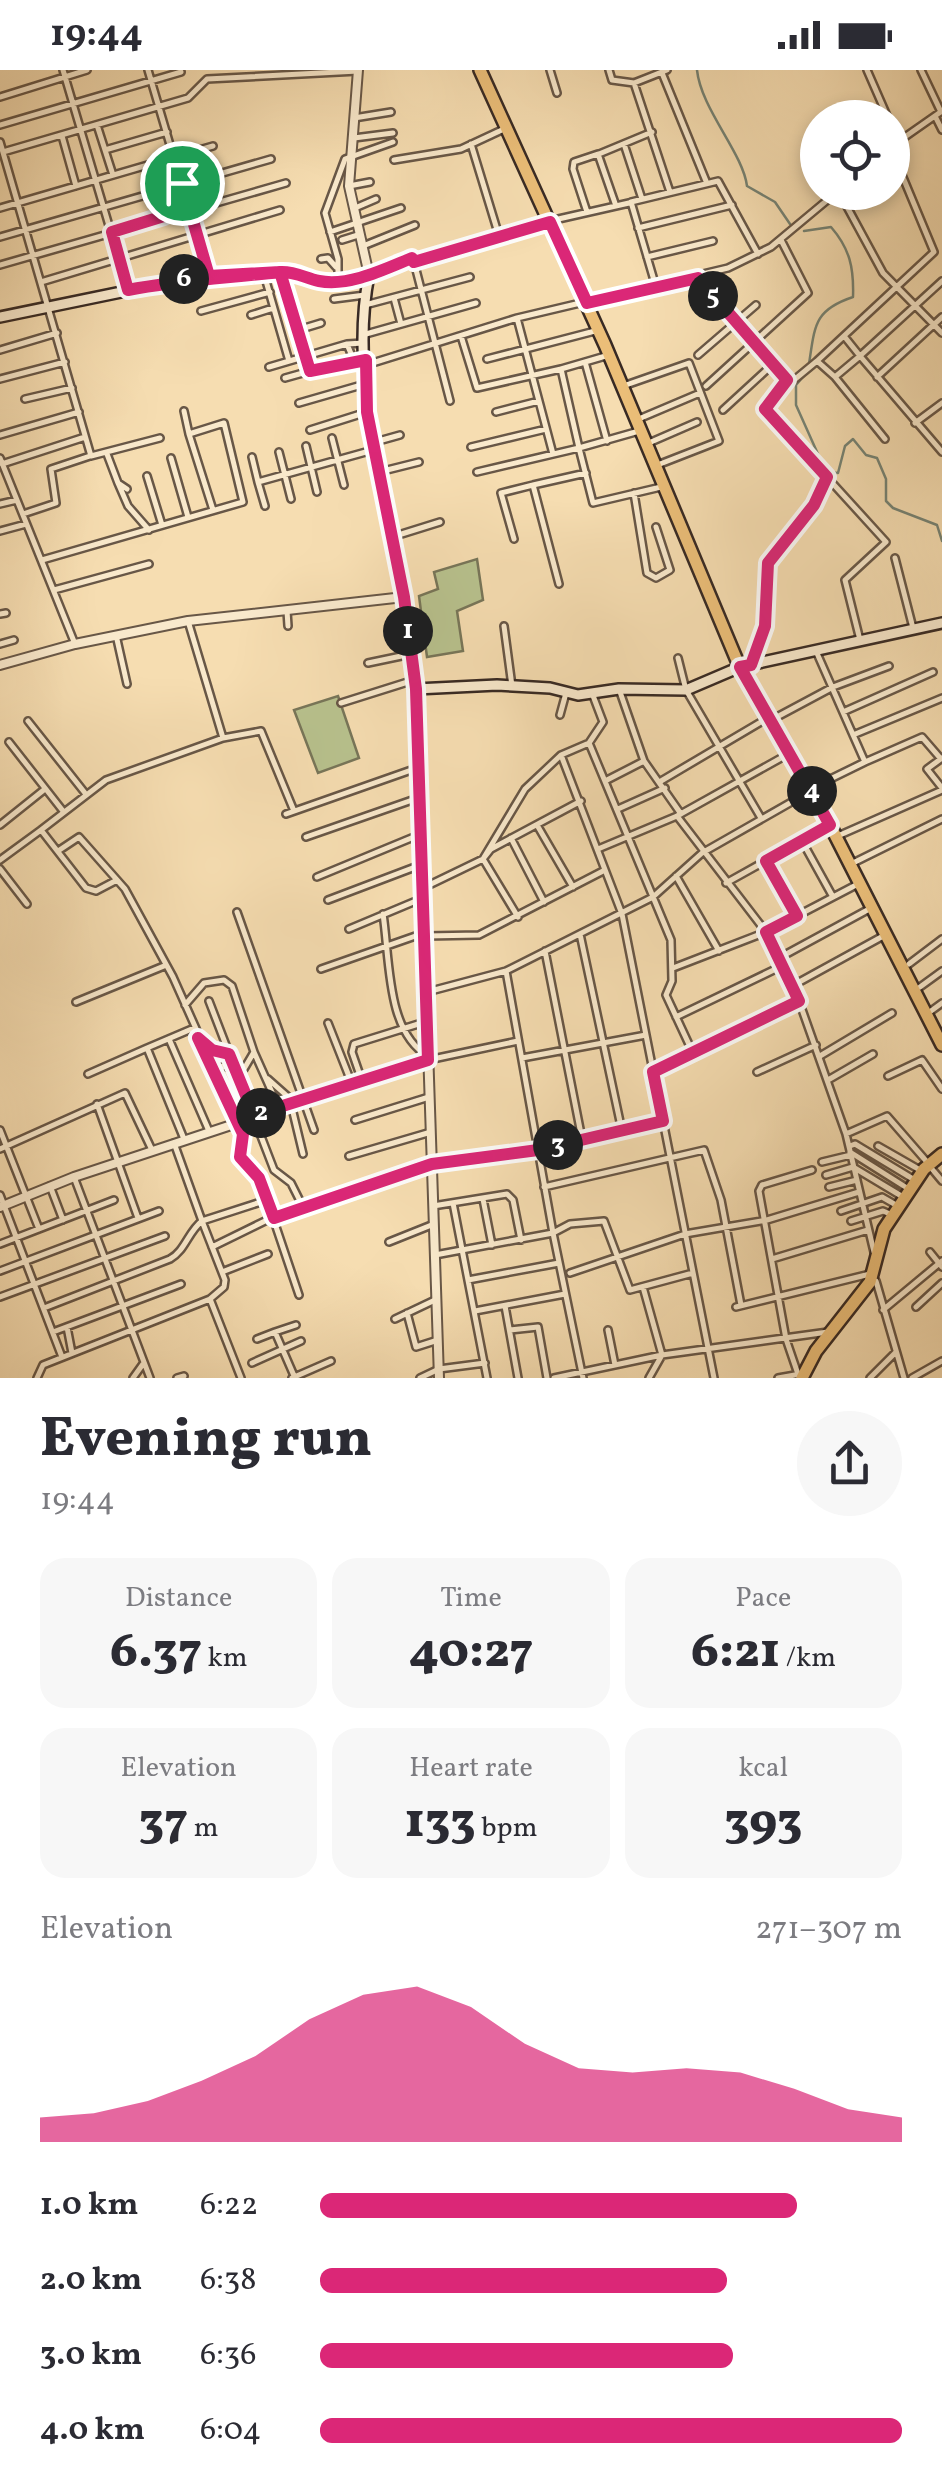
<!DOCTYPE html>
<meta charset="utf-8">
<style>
:root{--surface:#fff;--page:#f7f7f7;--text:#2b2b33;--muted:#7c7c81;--accent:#db2777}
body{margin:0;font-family:Vollkorn,serif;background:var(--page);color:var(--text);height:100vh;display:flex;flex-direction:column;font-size:38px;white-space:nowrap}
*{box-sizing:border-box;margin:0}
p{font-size:32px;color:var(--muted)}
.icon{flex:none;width:55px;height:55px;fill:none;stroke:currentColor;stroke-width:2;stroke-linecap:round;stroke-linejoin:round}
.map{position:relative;height:1308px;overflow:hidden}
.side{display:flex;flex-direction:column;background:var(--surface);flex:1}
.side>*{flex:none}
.buttons{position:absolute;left:800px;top:30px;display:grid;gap:20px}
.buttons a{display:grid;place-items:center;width:110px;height:110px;border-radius:50%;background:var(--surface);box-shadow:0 5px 15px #0003;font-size:50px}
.pin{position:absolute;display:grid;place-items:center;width:85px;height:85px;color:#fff;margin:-42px;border:5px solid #fff;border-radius:50%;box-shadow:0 2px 10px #0007}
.km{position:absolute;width:50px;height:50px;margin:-25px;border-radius:50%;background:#222;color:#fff;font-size:28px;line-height:50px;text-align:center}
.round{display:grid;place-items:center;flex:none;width:105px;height:105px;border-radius:52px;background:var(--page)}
.head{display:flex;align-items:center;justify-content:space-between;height:170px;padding:0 40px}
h1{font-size:55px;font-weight:800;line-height:75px}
.stats{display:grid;grid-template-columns:repeat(3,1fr);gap:15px;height:170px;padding:10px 40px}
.stats div{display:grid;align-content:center;border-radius:25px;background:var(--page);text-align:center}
.stats b{font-size:50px;font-weight:800}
.stats small{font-size:28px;font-weight:400}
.stats p{font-size:28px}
.chart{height:280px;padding:20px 40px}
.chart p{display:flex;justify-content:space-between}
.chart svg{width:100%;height:180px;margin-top:10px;fill:var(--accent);opacity:.7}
ul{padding:0 40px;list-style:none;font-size:32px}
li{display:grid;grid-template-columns:160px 120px 1fr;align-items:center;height:75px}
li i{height:25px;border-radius:12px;background:var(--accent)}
.status{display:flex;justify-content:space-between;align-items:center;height:70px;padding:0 50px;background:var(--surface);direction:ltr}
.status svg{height:28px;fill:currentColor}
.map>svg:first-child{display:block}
</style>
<div class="status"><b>19:44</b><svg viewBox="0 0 49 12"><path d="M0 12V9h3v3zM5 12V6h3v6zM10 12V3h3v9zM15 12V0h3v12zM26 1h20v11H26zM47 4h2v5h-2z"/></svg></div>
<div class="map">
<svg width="942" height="1308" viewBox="0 0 942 1308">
<rect width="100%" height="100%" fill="#f6ddb1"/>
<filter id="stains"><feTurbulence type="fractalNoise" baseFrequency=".002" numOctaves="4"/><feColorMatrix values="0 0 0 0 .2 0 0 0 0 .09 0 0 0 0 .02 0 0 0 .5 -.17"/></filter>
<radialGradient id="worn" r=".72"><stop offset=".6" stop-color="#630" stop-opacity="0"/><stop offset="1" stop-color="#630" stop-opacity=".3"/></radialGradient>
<!-- green -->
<path fill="#b8c28e" stroke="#787659" stroke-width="2.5" d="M477,489l6,41 -26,11 6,40 -36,6 -8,-61 19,-7 -4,-17z
M338,626l21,62 -41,15 -24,-63z"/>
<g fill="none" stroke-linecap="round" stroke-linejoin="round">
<!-- stream -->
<path stroke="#758273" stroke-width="2.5" d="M697,0c4,39 46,83 50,116l28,16 15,22
M804,161l27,-4c19,22 23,41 22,70 -39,13 -38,28 -44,67
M808,301l-12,14v20l30,67 12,1 7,-27 8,-7 13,16 11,3 9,21v22l7,7 44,17 5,16"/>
<defs>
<path id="minor" d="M63,0l65,220
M148,0l60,204
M550,0l7,23
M609,0l3,10 22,3
M667,0l-33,13 36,109
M867,0l21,48
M921,0l20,42
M662,3l44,108
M0,27l87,-27
M935,46l7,14
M354,48l37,-6
M0,55l181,-53
M97,55l16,50
M892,57l7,14
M62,66l14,50
M354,68l39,-5
M0,72l91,314 69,-18
M471,74l28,92
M624,74l18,55
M892,76l50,-35
M105,80l62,-18
M3,82l185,-54 19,-19 151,-8
M599,84l53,-22
M394,90l67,-11 43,-20
M349,116l21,-4
M156,120l8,26
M839,122l44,81 59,60
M0,138l213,-62
M355,138l21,-9
M587,142l-14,-43 1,-7 24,-8 18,52
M554,150l75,-17
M638,158l94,-23
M330,162l71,-24
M0,167l271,-78
M342,170l16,-5
M363,176l52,-21
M647,187l66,-16
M321,189l7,-1 8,9
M0,195l286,-82
M280,202l30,99 54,-11
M264,204l25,87
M369,205l44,-16 1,3
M698,208l89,102 -22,29 121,133 -41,38 15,60
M338,209v-20l-13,-46 20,-54 48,-17
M942,211l-82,75 82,96
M41,212l239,-72
M656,217l-25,-85 87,-21 40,73
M394,228l7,26
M334,229l31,-4
M365,235l105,-28
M201,241l69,-19
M251,245l22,-7
M517,248l36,136
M298,260l23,-7
M366,264l110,-31
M461,266l16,52 84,-19 18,79 -102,24
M347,274l7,17
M0,280l57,-17
M698,285l58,-50
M487,289l108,-28
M817,291l117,-109 -42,-101
M585,292l22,79
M366,295l151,-47 211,-50 43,-21 66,-55
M269,297l78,-23 16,-1
M561,299l48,-14
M835,307l50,62
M877,307l65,-60
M285,308l25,-7
M0,309l65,-17
M626,315l63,-22 30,78 -59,23
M788,315l29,-24 18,16 25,-21 -16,-20
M706,316l102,-93 -27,-53
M25,329l47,-11
M450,331l-36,-139 133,-39
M299,333l66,-19
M723,340l50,-46
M184,341l5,23
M496,342l43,-11
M641,348l59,-25
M915,353l27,-20
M310,360l57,-18
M639,361l-60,17 14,55 68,-16
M0,365l79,-23
M332,368l12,47
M375,372l25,-7
M651,372l46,-20
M306,376l11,46
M471,377l75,-18
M279,382l12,47
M107,384l11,29 9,6
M252,387l6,25
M0,388l75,186
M171,388l17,59
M2,394l83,-27
M379,402l40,-10
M147,406l15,49
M118,413l10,23 21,24
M634,423l13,80 9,5 14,-8 -14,-43
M0,434l17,-4
M265,436l-7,-24 115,-32
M23,444l33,-11 -5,-34 39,-13
M0,461l26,-7
M392,467l48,-15
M514,469l-13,-46 32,-8
M895,488l18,70
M42,490l201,-58 -19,-79 -35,11 24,76
M559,514l-26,-99 53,-12
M54,520l95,-26
M287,541l1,15
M0,544l6,-1
M188,551l35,117 38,-7 33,80
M504,556l8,60
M116,565l11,49
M0,574l14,-4
M678,588l8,32 75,128
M752,592l17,-62 -1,-37 46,-58 13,-28
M368,593l43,-9
M619,619l25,72 37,53
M341,633l73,-23
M843,642l90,-40
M560,645l6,-22
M775,648l58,-31 56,-21
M28,651l57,72
M853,665l89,-37
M9,672l54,69
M589,673l82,197 1,41 -6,14 27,58
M790,683l-113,63 89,116 33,69 47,133 28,118
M561,685l61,159 92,464
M942,688l-15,11 15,19
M865,692l57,-25 19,22
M607,710l37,-19
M661,711l105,-62
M814,717l51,-25 -49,-111
M618,739l47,-21
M286,744l131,-46
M0,755l45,-36
M537,755l36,62
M840,765l102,-45
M306,767l112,-39
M511,768l33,64
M802,771l31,56
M598,779l79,-33
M58,781l21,-14 46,52 48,88 70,157
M0,790l41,-30
M767,792l30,54
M855,792l87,-43
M0,799l27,35
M676,806l43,75
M317,807l104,-43
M117,810l-21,11 -10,-3 -45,-58 65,-50 117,-42
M726,813l102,-57
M425,817l58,-28 42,-70 36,-34 28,-12 14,-21 -11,-29
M328,830l95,-36
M237,842l77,218
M383,844c7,45 3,118 45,142
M518,847l-35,-58 8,-10 90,-48
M349,859l74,-31
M580,864l42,197
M426,866l53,-1 126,-65
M545,881l37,188
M779,888l94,-51
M909,894l33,-25
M673,898l93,-36 92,-48
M321,899l103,-36
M792,916l93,-51
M920,917l22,-16
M427,922l79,-21
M209,931l65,169 17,13 12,24
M76,932l88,-36
M185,935l19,-22 20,-3 8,6 22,66 25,56
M931,941l11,-8
M676,947l106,-51
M328,953l24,61
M169,969l40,92
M200,970l12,11 17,3
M820,986l72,-43
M522,988l124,-23
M428,990l90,-19
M210,995l34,4 10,-17
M654,1002l145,-71
M757,1002l59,-27
M88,1004l59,-26
M888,1006l34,-16 20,29
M268,1009l27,24
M828,1010l45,-26
M362,1011l-10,-29 2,-8 74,-23
M97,1034l41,114
M291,1034l12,50
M250,1050l-11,34 20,24 8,22
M355,1050l74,-23
M0,1060l39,99
M846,1064l41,-18 40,46
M184,1069l-37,-91 47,-20
M850,1076l5,-2 58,35
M878,1076l42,24
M0,1079l125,-56 27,57
M850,1082l57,36
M349,1086l82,-24
M822,1092l29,-7
M932,1099l10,12
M826,1105l27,-8 50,30
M74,1107l76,201
M50,1116l13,34
M544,1117l160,-37 17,50 20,105
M829,1117l28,-7
M0,1125l62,162
M483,1129l9,46
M453,1133l34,175
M433,1136l74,-12 6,6 8,40
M841,1141l41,-14 14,8
M851,1151l32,-10 7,3
M389,1172l45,-18
M0,1174l114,-44
M212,1177l53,-26 167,-57 106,-14 125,-29
M930,1182l12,15
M435,1185l118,-22 30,145
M772,1189l96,-29
M0,1201l159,-60
M222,1202l46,-18
M570,1203l115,-39 82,-14 92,-28
M693,1203l-63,17 -26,-69 -34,3 -17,9 -47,-262 147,-74 49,-44 107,-61
M468,1210l91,-17
M876,1211l28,97
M643,1217l19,68 -13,23
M0,1227l165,-61
M505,1236l13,72
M736,1237l134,-33
M916,1237l26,-24
M44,1238l126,-49c15,-8 18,-27 32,-38l-28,-78
M883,1240l59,-49
M475,1241l90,-17
M407,1243l9,34 22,-7
M395,1249l40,-19
M67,1257l5,26
M510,1260l28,-3 9,51
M608,1260l7,35
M53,1262l128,-48
M275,1262l21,-7
M257,1269l18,-7 20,46
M252,1293l49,-22
M799,1307l-13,-38 -27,-148 3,-6 50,-15
M37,1308l6,-13 167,-66
M133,1308l10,-14
M177,1308l7,-2
M241,1308l-31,-79 14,-12 1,-7 -23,-59 65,-21 32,95
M292,1308l39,-17
M420,1308l19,-9 46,-6
M554,1308l108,-23 166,-23
M778,1308l17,-3
M870,1308l25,-25
M912,1308l30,-17"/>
<path id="tertiary" d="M358,0l-9,116 20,89
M0,595l75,-21 113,-23 216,-24
M416,619l23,689
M0,1137l74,-30 354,-117"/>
<path id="secondary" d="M0,247l199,-41 92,-5 35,10 43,-6c-18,90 8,188 26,276 9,46 15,92 21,138l81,-4 53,3 28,7 41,-6 67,1 54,-23 202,-44"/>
<path id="primary" d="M480,0l125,275 133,318 92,162 112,220
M802,1308l14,-27 54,-69 14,-53 40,-60 18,-15"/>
</defs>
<!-- minor casing -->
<use href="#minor" stroke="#685747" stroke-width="10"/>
<!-- tertiary casing -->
<use href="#tertiary" stroke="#685747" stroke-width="12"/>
<!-- secondary casing -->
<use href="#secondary" stroke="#382a24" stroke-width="14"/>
<!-- primary casing -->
<use href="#primary" stroke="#382a24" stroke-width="16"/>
<!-- minor -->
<use href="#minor" stroke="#f9e9cc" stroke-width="5"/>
<!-- tertiary -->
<use href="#tertiary" stroke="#f9e9cc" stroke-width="8"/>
<!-- secondary -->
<use href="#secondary" stroke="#f9e9cc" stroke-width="9"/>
<!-- primary -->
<use href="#primary" stroke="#ebbe78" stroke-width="11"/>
</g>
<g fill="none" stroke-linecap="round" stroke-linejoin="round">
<defs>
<path id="route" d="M182,113l27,93 71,-4 30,99 56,-11 1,52 37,185 12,92 12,371 -174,55 -25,-61 -17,-4 -14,-12 45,96 -3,23 19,21 15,40 158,-54 106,-14 125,-29 -10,-49 146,-71 -33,-69 31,-16 -31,-55 64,-36 -90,-158 11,-2 14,-39 3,-63 46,-58 13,-28 -62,-68 22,-29 -89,-102 -111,25 -37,-81 -136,40 -2,-4c-27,11 -63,29 -93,23 -14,-3 -24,-10 -39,-9 -51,6 -100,8 -152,18l-16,-58 52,-16 -8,-26 26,-7"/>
</defs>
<!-- route casing -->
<use href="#route" stroke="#fff" stroke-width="20"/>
<!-- route -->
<use href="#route" stroke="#db2777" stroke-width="12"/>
</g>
<rect width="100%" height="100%" filter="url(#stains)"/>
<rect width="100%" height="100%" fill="url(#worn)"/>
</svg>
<div class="buttons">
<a><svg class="icon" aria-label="locate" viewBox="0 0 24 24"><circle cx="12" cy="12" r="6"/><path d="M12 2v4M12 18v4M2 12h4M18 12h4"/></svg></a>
</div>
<div class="pin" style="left:182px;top:113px;background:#1e9e55"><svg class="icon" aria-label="arrive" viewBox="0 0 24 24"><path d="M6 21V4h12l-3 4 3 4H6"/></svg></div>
<b class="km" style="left:408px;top:561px">1</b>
<b class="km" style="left:261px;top:1043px">2</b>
<b class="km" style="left:558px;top:1075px">3</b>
<b class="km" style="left:812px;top:721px">4</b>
<b class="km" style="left:713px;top:226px">5</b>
<b class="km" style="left:184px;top:209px">6</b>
</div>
<section class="side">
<div class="head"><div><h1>Evening run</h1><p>19:44</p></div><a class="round"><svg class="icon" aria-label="share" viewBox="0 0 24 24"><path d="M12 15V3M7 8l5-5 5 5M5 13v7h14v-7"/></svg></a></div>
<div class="stats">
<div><p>Distance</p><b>6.37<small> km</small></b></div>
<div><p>Time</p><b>40:27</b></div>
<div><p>Pace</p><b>6:21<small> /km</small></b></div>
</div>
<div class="stats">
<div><p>Elevation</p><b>37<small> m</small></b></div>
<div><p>Heart rate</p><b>133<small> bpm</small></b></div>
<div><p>kcal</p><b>393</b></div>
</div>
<div class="chart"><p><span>Elevation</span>271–307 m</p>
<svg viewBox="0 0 160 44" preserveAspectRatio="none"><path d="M0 44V38L10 37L20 34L30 29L40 23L50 14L60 8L70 6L80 11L90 20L100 26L110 27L120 26L130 27L140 31L150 36L160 38V44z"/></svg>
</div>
<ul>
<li><b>1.0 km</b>6:22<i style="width:82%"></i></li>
<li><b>2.0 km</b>6:38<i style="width:70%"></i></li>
<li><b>3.0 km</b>6:36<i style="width:71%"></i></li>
<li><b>4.0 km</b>6:04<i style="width:100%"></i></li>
</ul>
</section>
